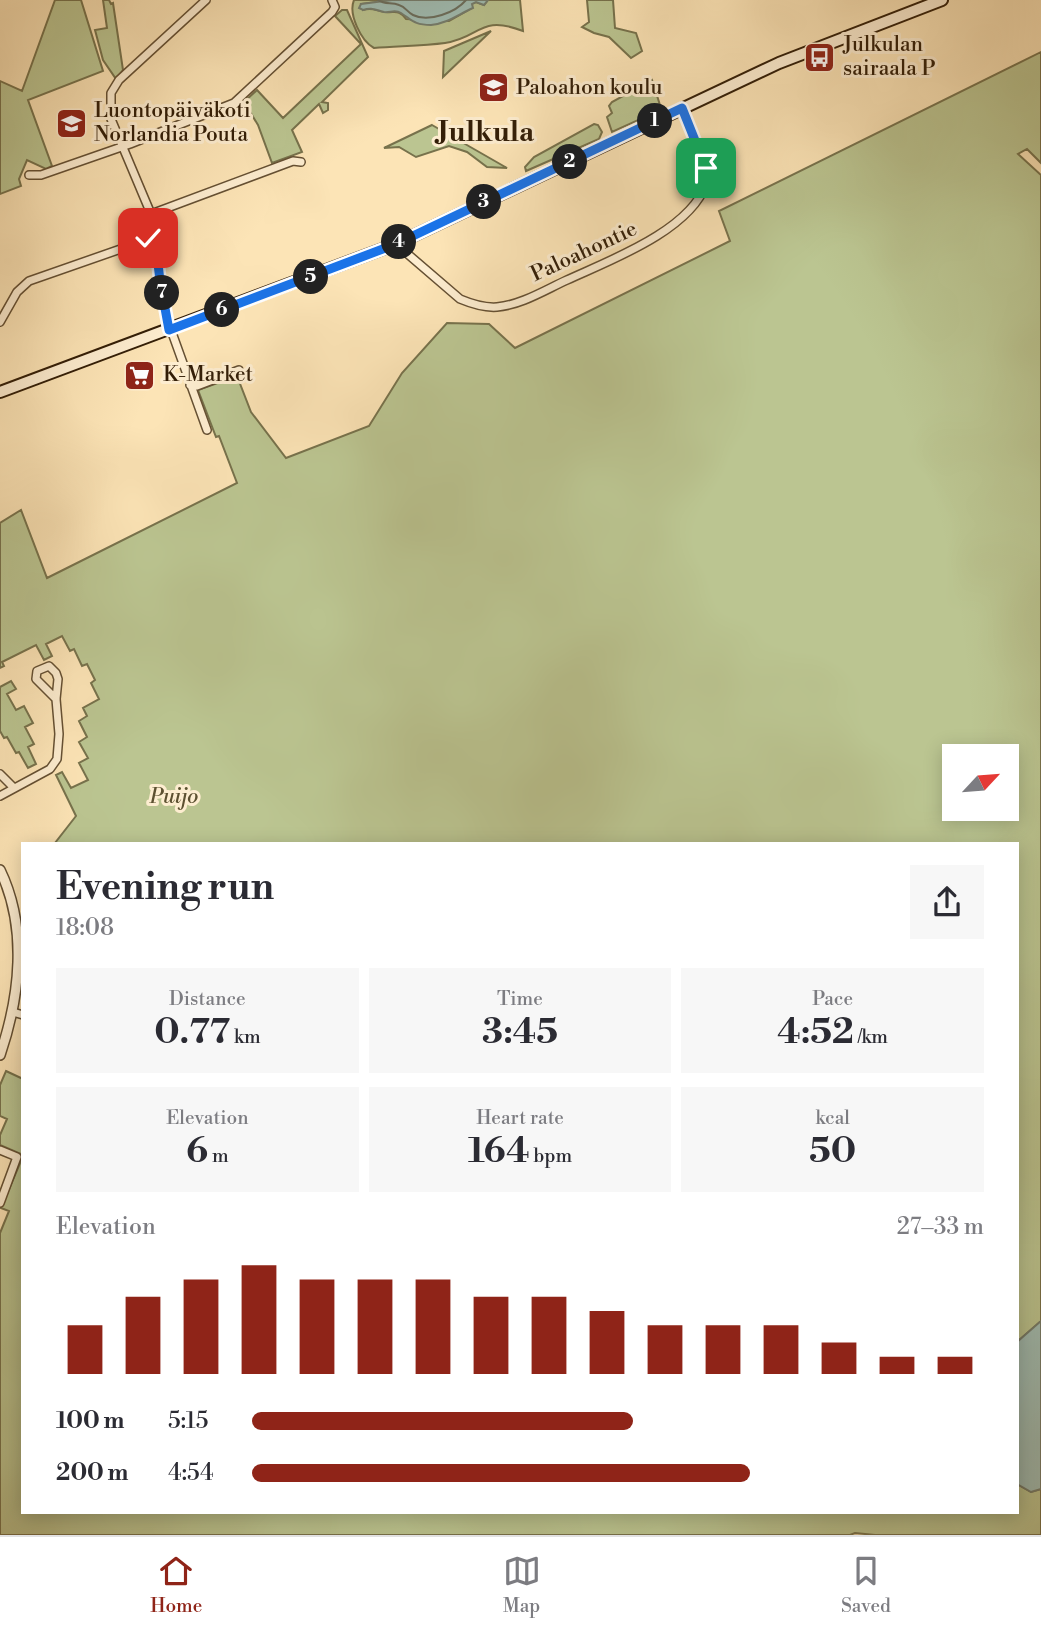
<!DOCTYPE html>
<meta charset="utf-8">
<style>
:root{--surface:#fff;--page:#f7f7f7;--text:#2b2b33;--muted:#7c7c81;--line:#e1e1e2;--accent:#8f2418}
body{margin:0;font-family:"Libre Bodoni",serif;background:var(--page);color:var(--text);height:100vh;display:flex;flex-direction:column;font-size:26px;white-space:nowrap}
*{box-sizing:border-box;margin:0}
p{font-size:23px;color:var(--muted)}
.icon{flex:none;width:38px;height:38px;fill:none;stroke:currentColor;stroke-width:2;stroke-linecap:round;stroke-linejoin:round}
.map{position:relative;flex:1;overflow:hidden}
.panel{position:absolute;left:21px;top:842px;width:998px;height:672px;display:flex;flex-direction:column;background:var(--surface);border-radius:0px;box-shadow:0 4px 18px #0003}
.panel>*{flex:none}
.needle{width:46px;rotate:64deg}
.buttons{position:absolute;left:942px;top:744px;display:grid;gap:14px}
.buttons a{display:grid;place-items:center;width:77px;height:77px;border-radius:0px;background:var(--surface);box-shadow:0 4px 18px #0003;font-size:35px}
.pin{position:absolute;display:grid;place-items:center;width:60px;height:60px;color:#fff;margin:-30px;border-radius:14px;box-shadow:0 4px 10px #0006}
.km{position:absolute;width:35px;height:35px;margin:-18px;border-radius:50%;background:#222;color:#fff;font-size:19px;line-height:35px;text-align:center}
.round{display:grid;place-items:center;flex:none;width:74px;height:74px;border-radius:0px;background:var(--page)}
.summary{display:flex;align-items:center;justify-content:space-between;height:119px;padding:0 35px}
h1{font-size:38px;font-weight:700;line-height:52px}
.metrics{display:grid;grid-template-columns:repeat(3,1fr);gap:10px;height:119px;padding:7px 35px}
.metrics div{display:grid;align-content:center;border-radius:0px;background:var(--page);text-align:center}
.metrics b{font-size:35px;font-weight:700}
.metrics small{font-size:19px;font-weight:400}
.metrics p{font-size:19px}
.chart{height:196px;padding:14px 35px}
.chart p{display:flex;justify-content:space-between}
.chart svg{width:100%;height:126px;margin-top:7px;stroke:var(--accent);stroke-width:6}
ul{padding:0 35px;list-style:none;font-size:23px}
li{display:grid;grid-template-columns:112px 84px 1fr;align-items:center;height:52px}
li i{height:18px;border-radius:9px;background:var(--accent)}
.tab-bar{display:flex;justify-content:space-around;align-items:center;height:98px;border-top:2px solid var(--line);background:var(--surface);font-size:19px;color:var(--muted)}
.tab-bar a{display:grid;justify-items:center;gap:4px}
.tab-bar .selected{color:var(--accent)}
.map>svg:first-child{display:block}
</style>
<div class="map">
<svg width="1041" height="1535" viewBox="0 0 1041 1535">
<rect width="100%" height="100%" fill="#fce4b6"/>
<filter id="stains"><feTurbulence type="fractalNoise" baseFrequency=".00286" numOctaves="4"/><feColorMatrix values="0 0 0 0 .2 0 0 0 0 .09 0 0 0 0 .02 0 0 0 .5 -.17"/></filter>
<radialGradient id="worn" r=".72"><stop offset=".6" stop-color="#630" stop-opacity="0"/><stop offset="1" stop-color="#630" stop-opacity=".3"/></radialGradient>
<!-- green -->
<path fill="#bbc591" stroke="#77724c" stroke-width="2" fill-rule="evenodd" d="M55,0h26l22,71 -75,29 24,66 -6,3 -19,-9 -8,19 2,7 -21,8v-113l22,10z
M103,0h6l2,4 2,-1 10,67 -7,9 -13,-19 -8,-30 12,-2z
M354,0h38l-31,4 2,6c10,-3 13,1 23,2 9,1 13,-3 20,7l43,2 23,-13 -1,-4 5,-2 8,3 4,-5h32l3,31c-44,-17 -42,7 -78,12 -23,3 -48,3 -71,5 -13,-7 -26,-34 -20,-48z
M587,0h26l2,28 21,5 6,18 -11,7 -22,-21 -15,-4 -12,-6 7,-5z
M342,10h5l21,47 -46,45 6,1v7l-5,3 -4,-9 -27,26 10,22 -30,11 -14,-38 -14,-23 13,-12 26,28 78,-74 -26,-28z
M491,31l-48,46 1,-26z
M1041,52v111l-14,-14 -9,5 23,21v1146l-24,21v-498l-962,-1 21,-27 -20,-41 6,-3 9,16 17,-8 -9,-17 9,-5 -9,-16 8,-5 -8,-16 8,-5 -4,-8 16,-9 -8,-16 4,-3 -8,-16 -5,2 -8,-17 -4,2 -8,-15 -16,8 6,12 -8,4 -8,-15 -34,17 2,4 -4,2v-145l21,-13 26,68 190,-95 -18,-47 -3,1 -18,-47 39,-14 14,36 35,46 83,-32 33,-53 45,-50 42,1 26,24 215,-107 -11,-30zM954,756h52v52h-52z
M652,80l8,25 5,3 -53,24 -5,-15 5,-4 -3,-7 3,-4z
M594,124l4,1 4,7 -3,7 -73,32 -1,-4 9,-10z
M432,125l75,43 -20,-1 -20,-15 -18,-6 -33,11 -17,-10 -15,1z
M11,681l5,8 -9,5 9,16 8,-4 9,17 -8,4 9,17 -6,3 8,17 -8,4 -9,-16 -3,1 -9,-16 -3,1 -4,-7v-44z
M6,1071l17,8v76l-23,-10v-10l7,-16 -7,-3v-31z
M23,1156v356h994v-28l14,8 10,-3v46h-166l-20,-2 -5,2h-850v-302l9,-22 -8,-3z"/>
<!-- water -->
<path fill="#a0beb5" stroke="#747e6f" stroke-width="2" d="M392,0h96l-4,5 -8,-3 -4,2 1,4c-14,6 -27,16 -42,17 -17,0 -19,-5 -30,-12 -6,-4 -11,0 -17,-1 -9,-2 -12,-5 -21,-2l-4,-2 2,-4z
M1041,1321v168l-10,3 -14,-8v-142z"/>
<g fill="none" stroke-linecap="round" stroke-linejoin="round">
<!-- shore -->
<path stroke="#6a6e5e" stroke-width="2" d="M378,0c7,5 13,2 21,5 7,2 8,7 14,10 16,8 43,-3 53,-15"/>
<defs>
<path id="minor" d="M206,0l-87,80 -8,13v26l40,95 15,102 41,114
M29,175h12l89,-31 104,-41 98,-91 3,-5 -3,-7
M151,214l142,-53 8,1
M396,244l64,55c12,5 24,9 37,8 24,-2 48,-17 70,-27 41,-19 123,-49 139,-96 6,-19 -17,-57 -24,-76
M0,322l17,-30 12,-11 126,-44
M190,385l7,1 42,-16
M0,774l14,14
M0,796l50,-27 7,-10 2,-25 -3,-35 2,-20 -2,-6 -7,-7 -12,5 -1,8 20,20
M13,1012l10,3
M0,1150l17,7 -17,46"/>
<path id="tertiary" d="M0,870c28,58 20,126 0,185"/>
<path id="secondary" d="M0,392l396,-148 383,-181 163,-63"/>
</defs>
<!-- minor casing -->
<use href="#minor" stroke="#655033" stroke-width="10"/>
<!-- tertiary casing -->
<use href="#tertiary" stroke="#655033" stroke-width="12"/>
<!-- secondary casing -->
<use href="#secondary" stroke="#331e07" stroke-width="14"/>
<!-- minor -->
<use href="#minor" stroke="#fdedd0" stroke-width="7"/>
<!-- tertiary -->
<use href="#tertiary" stroke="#fdedd0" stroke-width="9"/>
<!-- secondary -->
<use href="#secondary" stroke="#fdedd0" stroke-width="10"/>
</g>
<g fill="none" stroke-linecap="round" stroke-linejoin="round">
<defs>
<path id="route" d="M148,238l7,-1 5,44 9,49 227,-86 286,-136 24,60"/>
</defs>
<!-- route casing -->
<use href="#route" stroke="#fff" stroke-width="14"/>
<!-- route -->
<use href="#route" stroke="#1a73e8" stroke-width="9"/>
</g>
<!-- icons -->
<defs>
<symbol id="bus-square" viewBox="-11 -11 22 22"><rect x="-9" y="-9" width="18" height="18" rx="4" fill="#8f2418" stroke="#fdedd0"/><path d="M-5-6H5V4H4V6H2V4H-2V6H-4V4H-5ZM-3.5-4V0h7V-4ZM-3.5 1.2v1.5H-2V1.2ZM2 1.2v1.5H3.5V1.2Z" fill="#fff"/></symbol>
<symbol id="school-square" viewBox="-11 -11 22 22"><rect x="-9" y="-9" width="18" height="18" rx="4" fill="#8f2418" stroke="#fdedd0"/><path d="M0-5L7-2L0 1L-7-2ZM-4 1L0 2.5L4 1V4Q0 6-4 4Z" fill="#fff"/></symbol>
<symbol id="supermarket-square" viewBox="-11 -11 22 22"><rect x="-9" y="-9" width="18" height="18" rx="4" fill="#8f2418" stroke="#fdedd0"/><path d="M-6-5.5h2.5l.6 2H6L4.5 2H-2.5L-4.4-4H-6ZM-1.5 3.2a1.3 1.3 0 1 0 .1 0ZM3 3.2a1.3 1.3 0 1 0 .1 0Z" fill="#fff"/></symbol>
</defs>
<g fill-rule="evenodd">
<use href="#bus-square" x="802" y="40" width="35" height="35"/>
<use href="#school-square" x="476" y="70" width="35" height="35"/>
<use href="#school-square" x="54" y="106" width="35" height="35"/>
<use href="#supermarket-square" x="122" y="358" width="35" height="35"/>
</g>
<g text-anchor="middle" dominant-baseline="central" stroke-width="6" stroke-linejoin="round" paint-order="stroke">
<!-- poi labels -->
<g font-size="21" fill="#331e07" stroke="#fdedd0" text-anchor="start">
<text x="843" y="45">Julkulan<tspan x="843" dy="24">sairaala P</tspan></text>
<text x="516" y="88">Paloahon koulu</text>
<text x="94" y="111">Luontopäiväkoti<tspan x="94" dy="24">Norlandia Pouta</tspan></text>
<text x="163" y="375">K-Market</text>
</g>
<!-- street labels -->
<g font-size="21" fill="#331e07" stroke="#fdedd0">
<text transform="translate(584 252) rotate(-25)">Paloahontie</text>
</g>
<!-- park labels -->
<g font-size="21" font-style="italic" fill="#5c5030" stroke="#fdedd0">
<text x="174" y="797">Puijo</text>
</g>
<!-- district labels -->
<g font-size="28" font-weight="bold" fill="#331e07" stroke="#fdedd0">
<text x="486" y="132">Julkula</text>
</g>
</g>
<rect width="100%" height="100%" filter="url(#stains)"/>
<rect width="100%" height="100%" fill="url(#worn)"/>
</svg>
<div class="buttons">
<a><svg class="needle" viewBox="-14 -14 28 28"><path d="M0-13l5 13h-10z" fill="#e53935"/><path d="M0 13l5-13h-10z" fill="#7c7c81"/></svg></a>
</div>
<div class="pin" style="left:706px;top:168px;background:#1e9e55"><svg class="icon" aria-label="arrive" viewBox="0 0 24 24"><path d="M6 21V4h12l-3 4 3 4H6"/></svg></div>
<div class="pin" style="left:148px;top:238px;background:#d93025"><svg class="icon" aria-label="check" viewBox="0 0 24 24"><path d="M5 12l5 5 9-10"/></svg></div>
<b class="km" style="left:655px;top:121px">1</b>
<b class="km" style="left:570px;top:162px">2</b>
<b class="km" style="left:484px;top:202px">3</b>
<b class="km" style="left:399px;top:242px">4</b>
<b class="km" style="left:311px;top:277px">5</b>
<b class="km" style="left:222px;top:310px">6</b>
<b class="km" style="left:162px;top:293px">7</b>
<section class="panel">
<div class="summary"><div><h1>Evening run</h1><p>18:08</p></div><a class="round"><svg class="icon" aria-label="share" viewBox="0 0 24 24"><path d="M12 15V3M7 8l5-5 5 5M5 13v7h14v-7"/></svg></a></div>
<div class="metrics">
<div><p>Distance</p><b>0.77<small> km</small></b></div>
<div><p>Time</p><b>3:45</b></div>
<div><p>Pace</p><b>4:52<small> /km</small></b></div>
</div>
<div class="metrics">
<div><p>Elevation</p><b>6<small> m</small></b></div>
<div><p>Heart rate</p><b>164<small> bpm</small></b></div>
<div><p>kcal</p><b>50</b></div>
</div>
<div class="chart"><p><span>Elevation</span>27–33 m</p>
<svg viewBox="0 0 160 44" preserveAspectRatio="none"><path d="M5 44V27M15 44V17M25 44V11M35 44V6M45 44V11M55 44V11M65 44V11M75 44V17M85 44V17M95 44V22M105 44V27M115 44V27M125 44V27M135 44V33M145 44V38M155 44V38"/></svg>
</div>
<ul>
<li><b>100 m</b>5:15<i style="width:52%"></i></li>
<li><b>200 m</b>4:54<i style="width:68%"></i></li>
</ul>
</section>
</div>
<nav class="tab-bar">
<a class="selected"><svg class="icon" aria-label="home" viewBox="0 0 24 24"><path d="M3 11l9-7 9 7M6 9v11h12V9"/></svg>Home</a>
<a><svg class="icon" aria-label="map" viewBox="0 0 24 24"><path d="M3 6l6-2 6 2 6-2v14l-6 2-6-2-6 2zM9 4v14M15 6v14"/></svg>Map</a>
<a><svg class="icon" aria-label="saved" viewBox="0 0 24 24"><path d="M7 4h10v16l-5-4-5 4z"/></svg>Saved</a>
</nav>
